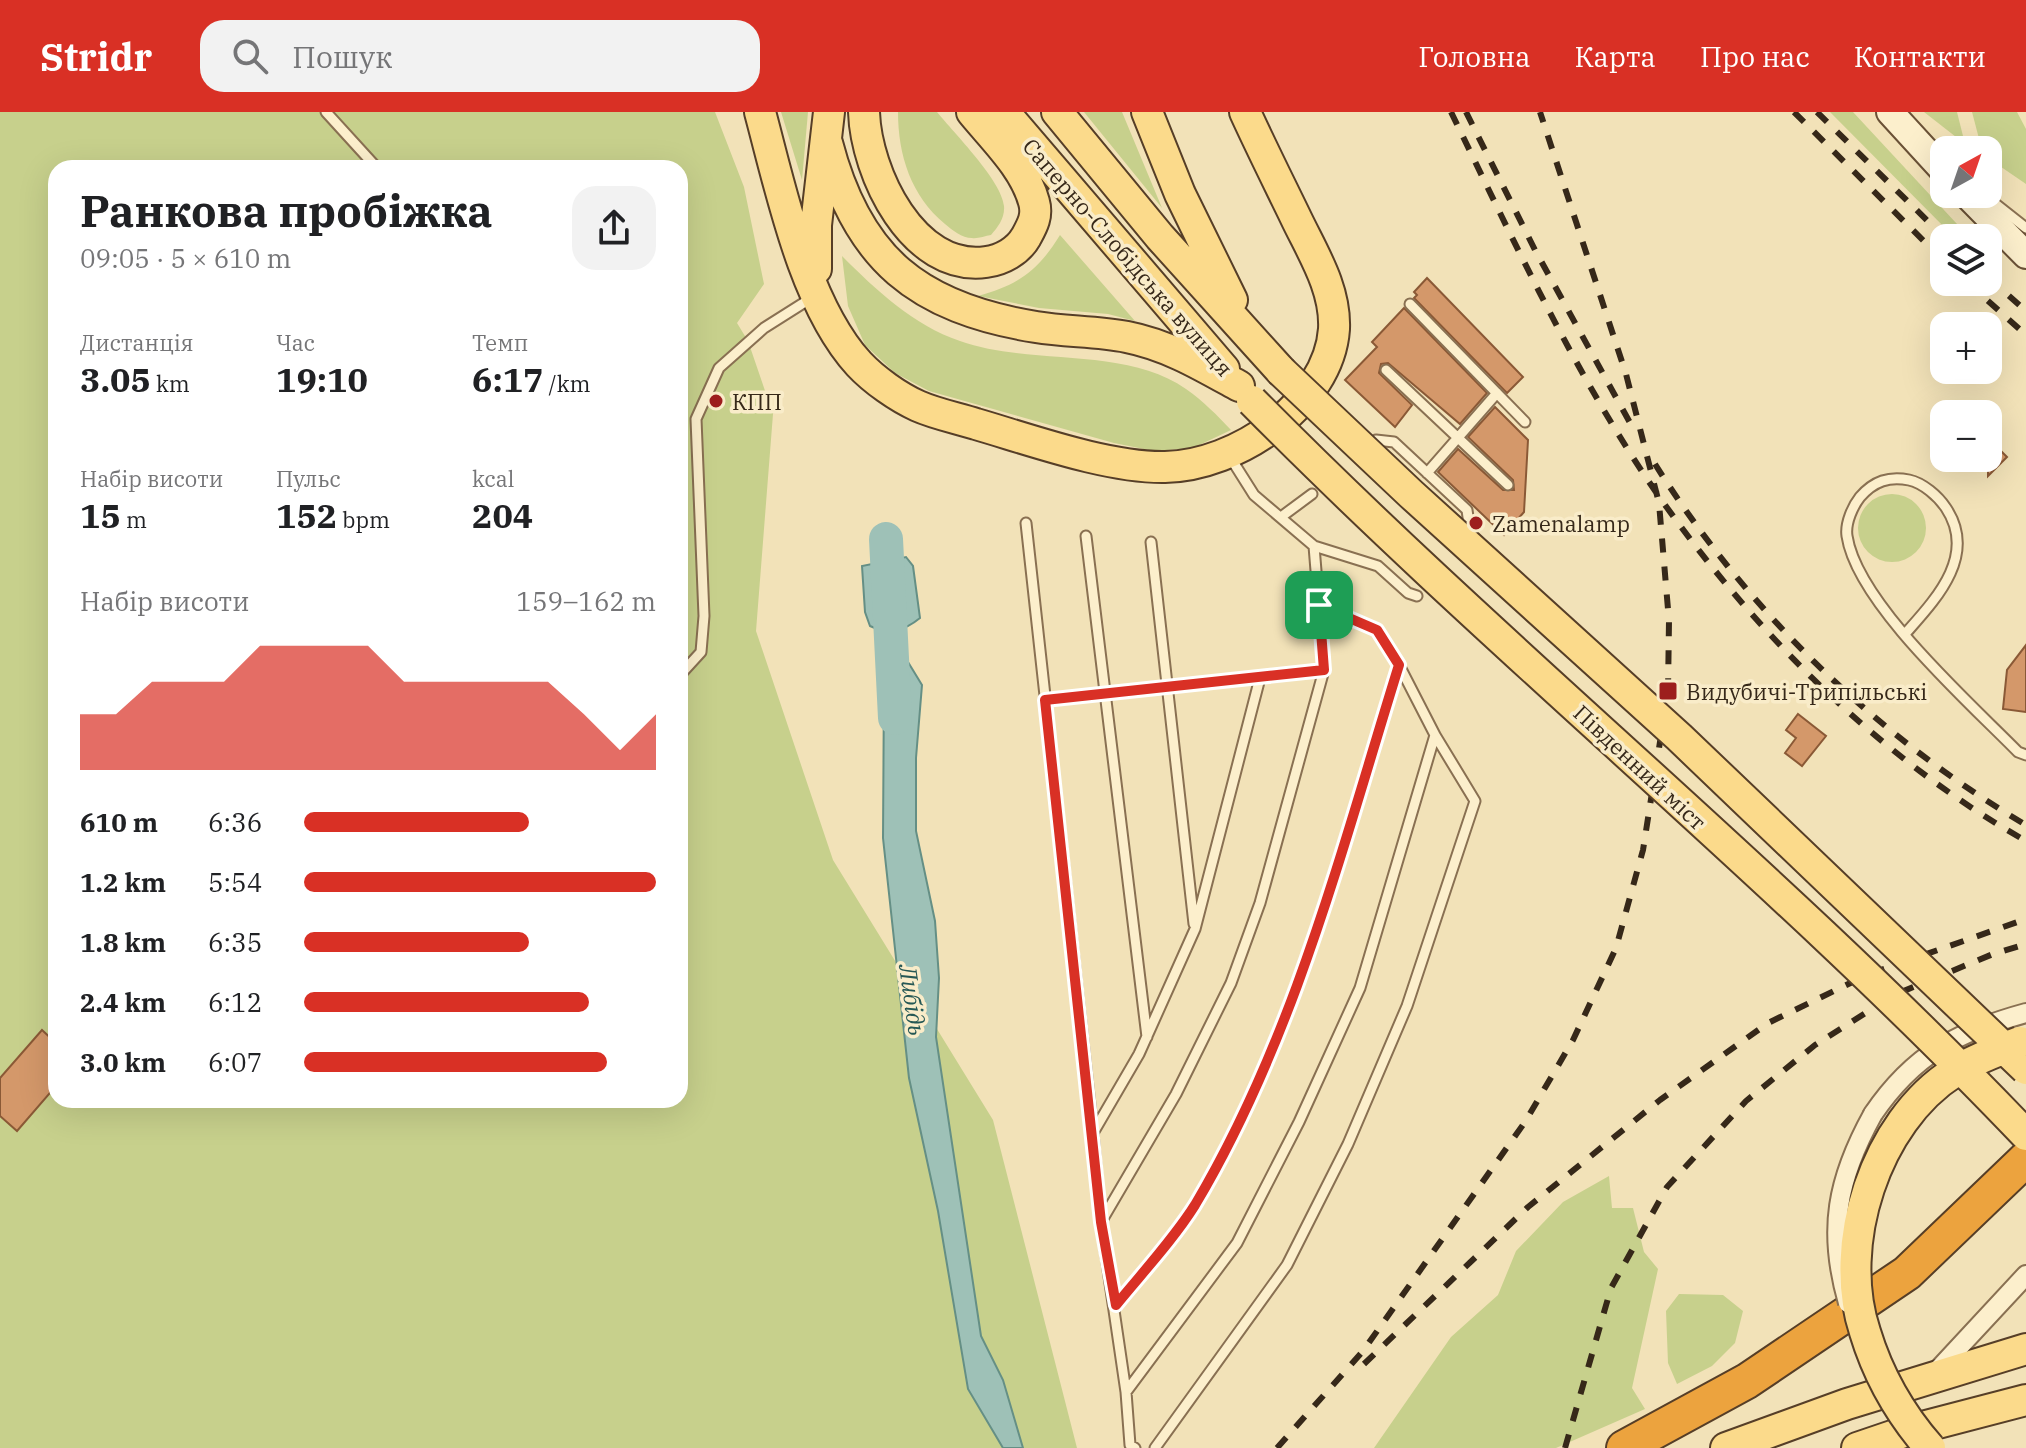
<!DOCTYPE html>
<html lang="uk">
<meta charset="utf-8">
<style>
:root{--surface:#fff;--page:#f2f2f2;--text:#202124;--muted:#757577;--accent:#d93025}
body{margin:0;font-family:"IBM Plex Serif",serif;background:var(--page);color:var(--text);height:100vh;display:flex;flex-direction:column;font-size:30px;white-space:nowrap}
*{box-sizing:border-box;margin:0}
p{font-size:26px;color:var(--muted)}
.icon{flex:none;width:44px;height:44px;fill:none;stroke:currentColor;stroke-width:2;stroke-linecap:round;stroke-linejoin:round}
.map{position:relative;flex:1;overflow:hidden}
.side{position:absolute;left:48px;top:48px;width:640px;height:948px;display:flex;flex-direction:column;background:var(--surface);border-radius:24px;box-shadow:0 8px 32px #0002}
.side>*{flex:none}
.needle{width:52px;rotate:40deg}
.controls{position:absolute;left:1930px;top:24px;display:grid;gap:16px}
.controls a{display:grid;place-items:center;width:72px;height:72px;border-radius:16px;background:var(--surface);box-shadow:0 8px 32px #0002;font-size:40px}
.pin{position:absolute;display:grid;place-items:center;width:68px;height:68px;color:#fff;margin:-34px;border-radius:16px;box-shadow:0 4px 12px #0006}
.round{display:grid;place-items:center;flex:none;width:84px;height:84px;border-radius:24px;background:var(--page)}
.headline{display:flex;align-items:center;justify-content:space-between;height:136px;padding:0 32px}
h1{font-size:44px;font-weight:800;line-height:60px}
.figures{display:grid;grid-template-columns:repeat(3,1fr);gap:12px;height:136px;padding:8px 32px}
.figures div{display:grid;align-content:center}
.figures b{font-size:34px;font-weight:800}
.figures small{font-size:22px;font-weight:400}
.figures p{font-size:22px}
.chart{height:224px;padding:16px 32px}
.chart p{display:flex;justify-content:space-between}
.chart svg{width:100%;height:144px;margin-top:8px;fill:var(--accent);opacity:.7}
ul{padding:0 32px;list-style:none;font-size:26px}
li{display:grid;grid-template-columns:128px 96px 1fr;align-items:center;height:60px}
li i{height:20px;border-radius:10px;background:var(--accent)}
header{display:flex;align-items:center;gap:48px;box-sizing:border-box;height:112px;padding:0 40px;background:var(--accent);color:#fff}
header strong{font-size:38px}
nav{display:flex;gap:44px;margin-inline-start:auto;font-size:28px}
.search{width:560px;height:72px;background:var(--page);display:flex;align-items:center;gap:20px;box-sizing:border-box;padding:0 28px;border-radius:24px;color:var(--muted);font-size:30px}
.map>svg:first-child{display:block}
</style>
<header>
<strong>Stridr</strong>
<div class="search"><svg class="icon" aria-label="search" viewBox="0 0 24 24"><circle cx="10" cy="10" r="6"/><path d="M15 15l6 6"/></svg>Пошук</div>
<nav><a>Головна</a><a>Карта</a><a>Про нас</a><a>Контакти</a></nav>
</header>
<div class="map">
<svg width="2026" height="1336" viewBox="0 0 2026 1336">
<rect width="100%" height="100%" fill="#f2e2b8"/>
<!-- green -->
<path fill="#c7d08c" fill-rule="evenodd" d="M0,0h715l29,75 20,97 -27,39 11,18 25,73 -17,217 77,229 160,260 84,328h-1077zM56,56h624v932h-624z
M781,0h27l-6,68z
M898,0h39c17,21 65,69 67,94 1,12 -6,21 -13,29 -6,1 -14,4 -19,3 -10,0 -20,-8 -27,-14 -34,-28 -47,-69 -47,-112z
M1084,0h38l40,96z
M1830,0h23l117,126h-15z
M1924,0h33l8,32z
M1972,0h45l9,17v55l-38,-26v-8h-6z
M1060,123l75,86 -27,-7 -69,-6 -61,-12c40,-11 60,-25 82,-61z
M842,144c34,34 71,69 118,85 69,25 165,5 226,48 17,12 31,26 45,41l-38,18 -39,3 -40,-8 -185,-52 -34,-18 -30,-28 -17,-39z
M1858 416a34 34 0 1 1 68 0a34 34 0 1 1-68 0Z
M1609,1064l3,32h21l11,44 14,17 -26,119 13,21 -89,39h-182l77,-111 47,-42 18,-44 47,-49z
M1679,1182l44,1 20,16 -8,32 -23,23 -35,18 -9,-21 -2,-52z"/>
<!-- water -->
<path fill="#9ec1b7" stroke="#658f85" stroke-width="2" d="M906,445l7,9 7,52c-16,13 -31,17 -50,8l-5,-14 -3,-46z
M908,550l14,23 -6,73v73l19,90 4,57 -3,59 45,299 22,44 20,68h-20l-35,-59 -30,-178 -29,-133 -26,-240 1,-158z"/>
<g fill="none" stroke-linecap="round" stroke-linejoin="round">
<!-- river -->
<path stroke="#9ec1b7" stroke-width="34" d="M886,427l9,179"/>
</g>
<!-- building -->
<path fill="#d4986a" stroke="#8a5936" stroke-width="2" d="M1427,166l96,99 -16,16 -93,-95 3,-3 -3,-3z
M1404,196l83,85 -27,31 -72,-61 -7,1 -2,9 33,32 -17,22 -50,-47 32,-33 -5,-5z
M1495,295l33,33 -4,72 -20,23 -66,-63 20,-23 45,41h11l-1,-10 -45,-43z
M1988,326l19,19 -19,19z
M2026,533v67l-23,-3 4,-39z
M1798,602l28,22 -24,30 -17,-13 11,-15 -10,-8z
M42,918l14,13v43l-39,45 -17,-15v-38z"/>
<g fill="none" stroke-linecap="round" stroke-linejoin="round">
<defs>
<path id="lane" d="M326,0l51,56
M1983,82l43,34
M1410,192l115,118
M1386,258l122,115
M1376,328l18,2 73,68 3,21
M1230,345l24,38 60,51 64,20 30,27 9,3
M1427,361l70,-80
M1281,405l31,-23
M1026,411l67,609
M1086,424l61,501
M1151,430l43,382
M1905,522c30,-34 73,-78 41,-126 -8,-12 -23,-25 -37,-28 -20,-4 -35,1 -49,17 -7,9 -15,26 -13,39 10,67 123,167 171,216l8,3
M680,563l21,-23 3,-36 -8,-197 23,-51 45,-40 49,-31
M1045,588l279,-30
M1101,1110l75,-128 55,-111 29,-80 64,-233 -10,-124
M1116,1193c26,-32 58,-65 79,-100 98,-167 146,-357 204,-540l-22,-35 -58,-25
M1126,1280l111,-149 62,-121 61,-134 75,-253 -36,-70
M1135,1336l-5,-3 -4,-53 -25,-170 -8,-89 46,-79 56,-125 65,-251
M1155,1336l132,-183 61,-121 59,-138 68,-205 -40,-66"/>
<path id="street" d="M1873,1002c41,-60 84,-82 153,-101
M1935,1261l91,-98"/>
<path id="secondary" d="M1890,0l54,59
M1966,82l60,61"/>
<path id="primary" d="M760,0c21,78 44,192 99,252 15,16 39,33 59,42 18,8 39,12 58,18 55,16 132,44 189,43 71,-1 164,-63 169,-138 2,-41 -22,-77 -39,-113 -17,-35 -34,-69 -50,-104
M864,0c2,61 49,160 122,150 16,-2 32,-11 40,-25 6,-11 12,-21 8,-35 -9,-34 -40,-63 -62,-90
M1004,0l220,257
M1057,0l103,125 121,134
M1147,0l33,82 52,106
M827,31c30,116 91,165 209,184 30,5 61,4 91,10 41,8 76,29 112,49
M816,157v-44l13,-113
M1726,1336l121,-44 179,-55
M1857,1336l50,-17 119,-31"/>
<path id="highway" d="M1624,1336l123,-67 160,-108 119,-114"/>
</defs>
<!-- lane casing -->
<use href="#lane" stroke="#897052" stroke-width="13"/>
<!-- street casing -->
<use href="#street" stroke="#897052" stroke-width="22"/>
<!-- secondary casing -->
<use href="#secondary" stroke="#6a5136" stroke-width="30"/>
<!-- primary casing -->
<use href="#primary" stroke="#563e27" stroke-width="34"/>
<!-- highway casing -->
<use href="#highway" stroke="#563e27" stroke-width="38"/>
<!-- lane -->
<use href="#lane" stroke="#fcefcc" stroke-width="9"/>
<!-- street -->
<use href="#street" stroke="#fcefcc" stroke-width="18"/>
<!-- secondary -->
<use href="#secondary" stroke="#fcefcc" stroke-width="26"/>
<!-- primary -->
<use href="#primary" stroke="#fbda8b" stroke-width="30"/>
<!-- highway -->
<use href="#highway" stroke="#eca33e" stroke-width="34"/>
<!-- rail -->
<path stroke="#362819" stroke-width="6" stroke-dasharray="14 14" stroke-linecap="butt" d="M1451,0c63,129 125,265 207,383 97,138 221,263 368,346
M1466,0l69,138 99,180
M1794,0l150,149
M1817,0l128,126
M1988,165l38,34
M1967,170l59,53
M1655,352c92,147 222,273 371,361
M1364,1252l164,-157 132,-107 108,-77 99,-48 159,-56
M1277,1336l86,-97 162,-229 48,-82 43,-92 27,-98 25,-159 1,-70 -10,-118 -33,-129 -86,-262
M1565,1336l46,-160 56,-101 79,-86 69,-56 79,-50 99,-41 33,-10"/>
<defs>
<path id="street-bridge" d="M1848,1191c-21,-73 -11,-124 25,-189"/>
<path id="primary-bridge" d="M1281,259l130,123 268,243 347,332
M1252,289c250,253 529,477 774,734
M1930,1336c-29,-33 -52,-73 -65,-116 -29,-87 10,-210 89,-260 20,-13 44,-21 66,-30"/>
</defs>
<!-- street-bridge casing -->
<use href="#street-bridge" stroke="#897052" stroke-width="22" stroke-linecap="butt"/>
<!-- primary-bridge casing -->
<use href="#primary-bridge" stroke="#563e27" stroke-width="34" stroke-linecap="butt"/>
<!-- street-bridge -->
<use href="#street-bridge" stroke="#fcefcc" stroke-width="18"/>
<!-- primary-bridge -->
<use href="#primary-bridge" stroke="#fbda8b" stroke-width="30"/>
</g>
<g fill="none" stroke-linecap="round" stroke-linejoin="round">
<defs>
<path id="route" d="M1319,493l58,25 22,35c-57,183 -105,374 -204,540 -22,35 -53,68 -79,100l-15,-83 -56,-522 279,-30z"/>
</defs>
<!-- route casing -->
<use href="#route" stroke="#fff" stroke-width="16"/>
<!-- route -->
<use href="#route" stroke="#d93025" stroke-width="10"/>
</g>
<!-- markers -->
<g fill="#9d1e1d" stroke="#f9ecc9" stroke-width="3">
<circle cx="716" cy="289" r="8"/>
<circle cx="1476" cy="411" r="8"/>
<rect x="1658" y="569" width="20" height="20" rx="4"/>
</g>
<g text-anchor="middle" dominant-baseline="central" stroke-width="7" stroke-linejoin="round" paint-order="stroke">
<!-- street labels -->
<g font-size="22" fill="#362819" stroke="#f9ecc9">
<text transform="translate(1128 145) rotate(49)">Саперно-Слобідська вулиця</text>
<text transform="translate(1640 655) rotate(43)">Південний міст</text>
</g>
<!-- poi labels -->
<g font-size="22" fill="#362819" stroke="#f9ecc9" text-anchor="start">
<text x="732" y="289">КПП</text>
<text x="1492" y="411">Zamenalamp</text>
<text x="1686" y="579">Видубичі-Трипільські</text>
</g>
<!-- water labels -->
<g font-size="24" font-style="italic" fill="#265855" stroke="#f9ecc9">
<text transform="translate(913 888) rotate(82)">Либідь</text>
</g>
</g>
</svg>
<div class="controls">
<a><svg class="needle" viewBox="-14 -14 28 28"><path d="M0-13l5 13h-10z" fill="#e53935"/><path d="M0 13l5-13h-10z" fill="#757577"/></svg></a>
<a><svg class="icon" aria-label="layers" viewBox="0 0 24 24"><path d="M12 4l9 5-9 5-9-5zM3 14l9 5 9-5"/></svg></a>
<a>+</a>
<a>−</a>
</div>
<div class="pin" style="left:1319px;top:493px;background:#1e9e55"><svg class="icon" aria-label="arrive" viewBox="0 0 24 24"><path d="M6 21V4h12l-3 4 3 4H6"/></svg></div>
<section class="side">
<div class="headline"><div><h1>Ранкова пробіжка</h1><p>09:05 · 5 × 610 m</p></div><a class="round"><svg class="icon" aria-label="share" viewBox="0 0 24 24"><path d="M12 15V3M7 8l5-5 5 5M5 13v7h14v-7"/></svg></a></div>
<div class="figures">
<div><p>Дистанція</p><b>3.05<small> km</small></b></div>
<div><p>Час</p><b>19:10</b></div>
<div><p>Темп</p><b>6:17<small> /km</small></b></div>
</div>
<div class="figures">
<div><p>Набір висоти</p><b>15<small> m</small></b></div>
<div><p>Пульс</p><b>152<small> bpm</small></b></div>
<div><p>kcal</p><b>204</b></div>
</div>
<div class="chart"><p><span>Набір висоти</span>159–162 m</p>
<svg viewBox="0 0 160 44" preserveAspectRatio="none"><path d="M0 44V27L10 27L20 17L30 17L40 17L50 6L60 6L70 6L80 6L90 17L100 17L110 17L120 17L130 17L140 27L150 38L160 27V44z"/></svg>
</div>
<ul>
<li><b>610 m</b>6:36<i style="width:64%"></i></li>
<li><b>1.2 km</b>5:54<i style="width:100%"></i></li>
<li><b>1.8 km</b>6:35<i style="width:64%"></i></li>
<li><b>2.4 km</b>6:12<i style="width:81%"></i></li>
<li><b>3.0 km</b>6:07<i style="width:86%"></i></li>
</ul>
</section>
</div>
